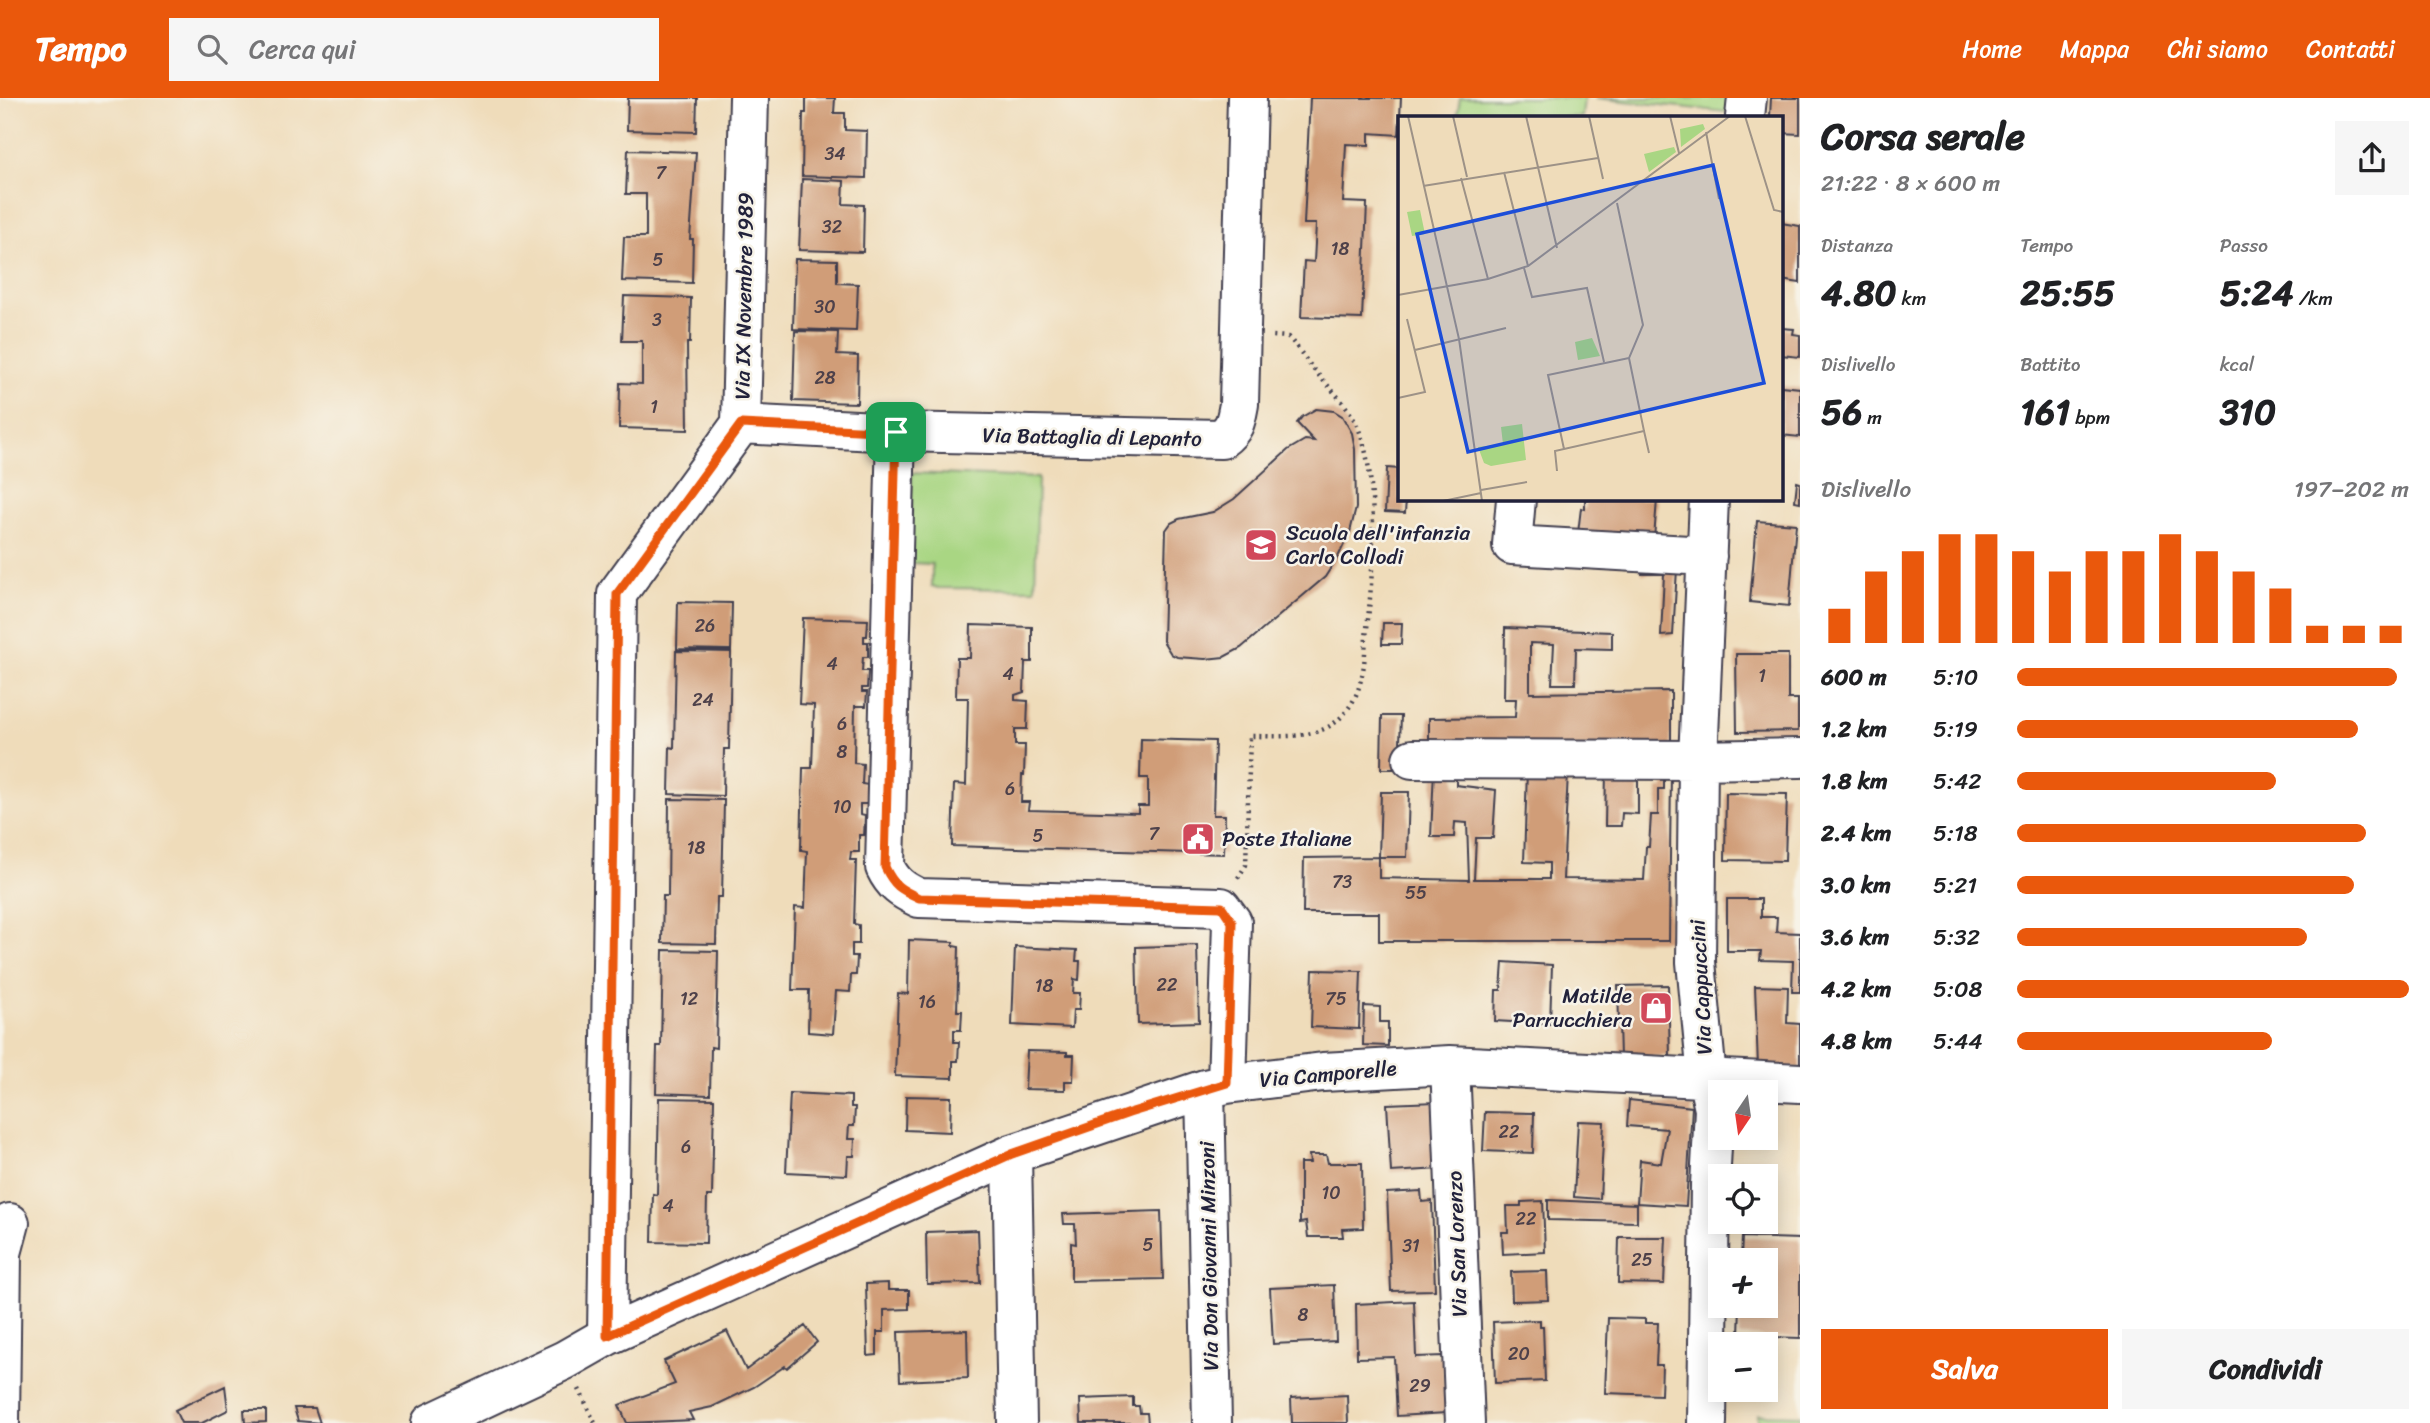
<!DOCTYPE html>
<html lang="it">
<meta charset="utf-8">
<style>
:root{--surface:#fff;--page:#f6f6f6;--text:#202124;--muted:#757577;--accent:#ea580c}
body{margin:0;font-family:Sriracha,sans-serif;background:var(--page);color:var(--text);height:100vh;display:flex;flex-direction:column;font-size:26px;white-space:nowrap}
*{box-sizing:border-box;margin:0}
p{font-size:23px;color:var(--muted)}
.icon{flex:none;width:38px;height:38px;fill:none;stroke:currentColor;stroke-width:2;stroke-linecap:round;stroke-linejoin:round}
.map{position:relative;flex:1;overflow:hidden}
.sheet{display:flex;flex-direction:column;background:var(--surface);width:630px}
.sheet>*{flex:none}
.needle{width:46px;rotate:193deg}
.controls{position:absolute;left:1708px;top:982px;display:grid;gap:14px}
.controls a{display:grid;place-items:center;width:70px;height:70px;border-radius:0px;background:var(--surface);box-shadow:0 4px 18px #0003;font-size:35px}
.pin{position:absolute;display:grid;place-items:center;width:60px;height:60px;color:#fff;margin:-30px;border-radius:14px;box-shadow:0 4px 10px #0006}
.round{display:grid;place-items:center;flex:none;width:74px;height:74px;border-radius:0px;background:var(--page)}
.headline{display:flex;align-items:center;justify-content:space-between;height:119px;padding:0 21px}
h1{font-size:38px;font-weight:700;line-height:52px}
.stats{display:grid;grid-template-columns:repeat(3,1fr);gap:10px;height:119px;padding:7px 21px}
.stats div{display:grid;align-content:center}
.stats b{font-size:35px;font-weight:700}
.stats small{font-size:19px;font-weight:400}
.stats p{font-size:19px}
.chart{height:196px;padding:14px 21px}
.chart p{display:flex;justify-content:space-between}
.chart svg{width:100%;height:126px;margin-top:7px;stroke:var(--accent);stroke-width:6}
.action{display:flex;gap:14px;margin-top:auto;padding:14px 21px}
.action a{flex:1;height:80px;border-radius:0px;background:var(--accent);color:#fff;font-size:28px;font-weight:700;line-height:80px;text-align:center}
.action a+a{background:var(--page);color:var(--text)}
ul{padding:0 21px;list-style:none;font-size:23px}
li{display:grid;grid-template-columns:112px 84px 1fr;align-items:center;height:52px}
li i{height:18px;border-radius:9px;background:var(--accent)}
header{display:flex;align-items:center;gap:42px;box-sizing:border-box;height:98px;padding:0 35px;background:var(--accent);color:#fff}
header strong{font-size:33px}
nav{display:flex;gap:38px;margin-inline-start:auto;font-size:24px}
.search{width:490px;height:63px;background:var(--page);display:flex;align-items:center;gap:18px;box-sizing:border-box;padding:0 24px;border-radius:0px;color:var(--muted);font-size:26px}
main{display:flex;flex:1;min-height:0}
.map>svg:first-child{display:block}
</style>
<header>
<strong>Tempo</strong>
<div class="search"><svg class="icon" aria-label="search" viewBox="0 0 24 24"><circle cx="10" cy="10" r="6"/><path d="M15 15l6 6"/></svg>Cerca qui</div>
<nav><a>Home</a><a>Mappa</a><a>Chi siamo</a><a>Contatti</a></nav>
</header>
<main>
<div class="map">
<svg width="1800" height="1325" viewBox="0 0 1800 1325">
<rect width="100%" height="100%" fill="#f7f3e8"/>
<filter id="ink" filterUnits="userSpaceOnUse"><feTurbulence type="fractalNoise" baseFrequency=".0143" numOctaves="2"/><feDisplacementMap in="SourceGraphic" scale="14" xChannelSelector="R" yChannelSelector="G"/><feConvolveMatrix kernelMatrix="1 2 1 2 8 2 1 2 1" color-interpolation-filters="sRGB"/></filter>
<filter id="wash" filterUnits="userSpaceOnUse"><feTurbulence type="fractalNoise" baseFrequency=".00686" numOctaves="4" result="noise"/><feDisplacementMap in="SourceGraphic" scale="28" xChannelSelector="R" yChannelSelector="G"/><feGaussianBlur stdDeviation="1.57" result="paint"/><feColorMatrix in="noise" values="0 0 0 0 0 0 0 0 0 0 0 0 0 0 0 0 0 1.4 0 .05"/><feComposite in="paint" operator="in"/></filter>
<g filter="url(#wash)">
<rect width="100%" height="100%" fill="#efdcba"/>
<!-- green -->
<path fill="#a9d683" stroke="#667c5f" stroke-width="2" d="M1460,0h124l-2,19h-125z
M1596,0h140l-1,15z
M912,375l126,5 -3,111 -97,-1 -6,-2v-22l-22,-1z
M1758,1316l42,1v8h-42z"/>
<g id="blocks">
<!-- building -->
<path fill="#d09d78" d="M628,0h69l-1,34 -69,-2z
M806,0h29l-1,15h11v17l22,1 -1,47 -64,-2 1,-63h3z
M1310,0h91l-2,37 -30,-2v12l-23,-1 -3,58 24,1 -5,116 -61,-2 3,-56 10,1 2,-38h-12z
M1771,0h29v36l-19,-1v-16h-11z
M628,52l68,2 -6,87h3l-1,44 -70,-2 2,-44h22v-43h-20z
M802,81l42,2 -1,23 21,1 -1,47 -64,-2z
M1781,125l19,3v57l-19,-3z
M795,161l42,1v23l21,1 -2,47 -63,-2z
M624,198l67,2 -1,45h-3l1,87 -69,-2 1,-45 22,1v-43h-20z
M1781,230l13,1 -1,5 7,1v22l-19,-2z
M795,233l43,1 -1,23 21,1 -1,47 -64,-2z
M1781,288l19,2v49l-19,-2z
M1316,311l18,2 8,5 10,17 3,16 1,59 -6,24 -11,23 -14,22 -84,71 -17,9 -19,2 -28,-2 -6,-3 -8,-13 3,-111 5,-7 8,-4 34,-7 21,-13 54,-49 17,-10 9,1 -17,-18 5,-6z
M1387,370l12,1v30h7l-1,14 -20,-1z
M1797,384l3,1v19l-5,-1z
M1585,401h72l-3,40 -76,-6 3,-25 4,1z
M1757,423l39,3 -7,82 -39,-4z
M1642,468l35,3 -4,66 -12,1 3,-62h-22z
M678,504l54,1 -1,47 -54,-1z
M803,520l65,2 -1,16h-3v6h4v15h-5l-1,14h6l-1,17h-5v4h5l-1,14h-11l-1,57 9,1 -1,20 6,1 -1,19h-7v11l5,1 -1,19h-5v17h-8l-1,8h6l-2,64 5,1v19h-7v12h5l-1,19h-5l-1,17 -14,-1 -3,43 -25,-2 1,-42h-17l3,-83 10,1 2,-57 -6,-1 2,-82h9l2,-63 -15,-1z
M1383,525h19l-1,21h-19z
M971,527l61,2v35h-7l-1,30 -9,3v5l13,1 -1,28h-12v16h10l-1,30h-2l-1,27h8l-1,8 110,3v-7h10v-28h-8l1,-39 74,2 -2,74h12l-1,39 -272,-8 2,-62 12,1 2,-87h-12l1,-40h13z
M1505,530l107,4v17l-36,-1 -1,36h-23l2,-40 -24,-1v50l141,-2v55l-242,3v-31l86,-1 1,-18h-12z
M676,553l55,1 -2,97h-5l-1,47 -54,-2 1,-47 4,1z
M1736,556h52v45h10v32l-61,1z
M1382,618h19l-2,53h-18z
M1434,671h22v16l40,5 -3,48h-17l-2,41h75v-16l-25,-1 3,-91 41,1 -5,107 81,1 2,-33h3l2,-32h7v-26h6v-17h7l-2,169h-290v-28h-76l1,-55 75,-1v21l90,2 -2,-57 -12,-1 -1,15h-23z
M1606,673l32,2v41l-16,-1 -1,13h-16z
M1381,694h28l-2,65h-28z
M1726,695l61,1 -2,67 -60,-1z
M669,701l55,1 -2,97h-5l-1,47 -54,-1 1,-47h5z
M1727,801h34v18h16l-1,15 24,1v59h-8l1,-31 -33,-1 1,-9h-34z
M909,842l44,2v4l6,1 -2,64h5l-1,19h-7v12h5l-1,19h-5v17l-58,-2 3,-83 10,1z
M1197,847l2,77 -61,2 -2,-77z
M1015,849l62,3 -1,11h4l-1,19 -5,-1 -1,14h7l-1,17h-6l-1,18 -60,-3z
M663,852l55,1 -2,97 -5,-1 -1,48 -54,-2 1,-47h4z
M1503,864l49,3 -2,59 -55,-3 1,-31h5z
M1313,872l48,1 -2,58 -48,-2z
M1668,887l2,71 -50,1 -2,-71z
M1755,888l33,1 -1,36 13,1v44l-42,-1z
M1364,908l16,1v15h8v24l-25,-1z
M1027,953l40,1v3h7l-1,26h-8v9l-40,-1z
M790,995l61,3v11h4l-1,19h-5l-1,13h7l-1,17h-6l-1,19 -61,-3z
M906,998l45,1 -1,35 -45,-2z
M659,1000l55,1 -2,97h-5l-1,47 -54,-1 1,-48 4,1z
M1629,1002l63,7 -6,99 -49,-3 3,-43 21,3 6,-34 -40,-3z
M1436,1004l4,67 -49,3 -4,-68z
M1485,1014l49,1 -1,40 -50,-2z
M1578,1023l26,1 -4,77 -26,-2z
M1309,1057h17l2,8h34l1,65 -21,1 1,8h-35l-2,-15 -6,1v-60h10z
M1421,1093l1,11 10,-1 3,89 -44,1 -4,-98z
M1548,1102l89,4v18l-89,-2z
M1543,1103l2,51 -42,2 -1,-22h6l-1,-26h14v-4z
M1161,1113l2,68 -92,2v-38l5,1 -1,-20h-11l-1,-10z
M978,1132l2,53 -53,1 -1,-52z
M1619,1139h47l-2,47 -46,-1z
M1742,1139l58,2v99l-61,-2 1,-30h26v-46h-25z
M1547,1173l1,29 -36,1 -1,-29z
M888,1185v7h21v19l-25,1v22h-7v23l-9,1 -2,-72z
M1334,1187l2,56 -63,3 -3,-56z
M1414,1203l2,56 27,-1 3,57 -49,3 -3,-59 -37,1 -1,-54z
M1608,1220l37,1v4h13l-2,42h6l-1,30 -56,-2z
M1540,1222v6h3l2,55 -50,2 -2,-61z
M805,1228l12,16 -30,26 -2,-2 -31,21 -42,20 -23,5 4,8 -66,3 -8,-18 56,-21 -11,-23 63,-30 19,39z
M967,1232l1,48 -68,3 -2,-49z
M225,1288l3,24 -26,13h-21l-6,-13z
M1347,1297l1,28h-56l-1,-25z
M1133,1299v9h6l1,7h7l1,10h-67l-1,-24z
M294,1310h21l5,15 -22,-2z
M244,1312h22v12l-21,1z"/>
</g>
</g>
<g filter="url(#ink)">
<use href="#blocks" fill-opacity="0" stroke="#413e4e" stroke-width="2"/>
<g fill="none" stroke-linecap="round" stroke-linejoin="round">
<defs>
<path id="minor" d="M1745,19l2,-19
M741,326l155,8 325,7c14,-10 15,-18 18,-35l8,-306
M896,334l-11,435c8,17 17,23 34,31l302,9 11,15 -5,162
M1516,401l-4,46 195,11
M1412,661l286,1 102,-2
M1450,967l15,358
M1205,991l7,334
M1012,1056l5,269
M607,1238l10,-742 124,-170 8,-326
M0,1325l2,-170 8,-30
M431,1325l134,-63 42,-24 405,-182 193,-65 22,-5 96,-12 127,-7 350,18
M1707,1325l3,-238 4,-76 -7,-31 -11,-116 2,-202 11,-261"/>
</defs>
<!-- minor casing -->
<use href="#minor" stroke="#413e4e" stroke-width="42"/>
<!-- path -->
<path stroke="#413e4e" stroke-width="4.5" stroke-dasharray="2 5" stroke-linecap="butt" d="M1238,780l8,-13 4,-129c28,0 66,4 88,-16 12,-11 20,-25 23,-41 4,-13 4,-29 5,-42 7,-58 14,-154 -7,-207 -10,-25 -28,-40 -45,-60 -9,-11 -16,-23 -26,-33l-15,-1
M579,1291l16,34"/>
<!-- minor -->
<use href="#minor" stroke="#fff" stroke-width="38"/>
</g>
</g>
<g fill="none" stroke-linecap="round" stroke-linejoin="round" filter="url(#ink)">
<defs>
<path id="route" d="M741,326l155,8 -11,435c9,19 15,22 34,31l303,9 10,15 -5,161 -98,30 -117,41 -405,182 10,-742z"/>
</defs>
<!-- route casing -->
<use href="#route" stroke="#fff" stroke-width="14"/>
<!-- route -->
<use href="#route" stroke="#ea580c" stroke-width="9"/>
</g>
<!-- icons -->
<defs>
<symbol id="school-square" viewBox="-11 -11 22 22"><rect x="-9" y="-9" width="18" height="18" rx="4" fill="#d1495b" stroke="#f7f3e8"/><path d="M0-5L7-2L0 1L-7-2ZM-4 1L0 2.5L4 1V4Q0 6-4 4Z" fill="#fff"/></symbol>
<symbol id="civic-square" viewBox="-11 -11 22 22"><rect x="-9" y="-9" width="18" height="18" rx="4" fill="#d1495b" stroke="#f7f3e8"/><path d="M-.6-6.5H3V-4.5H.6V-3L4-1V1h2V6H-6V1h2V-1L-.6-3ZM-1.2 2.5V6h2.4V2.5Z" fill="#fff"/></symbol>
<symbol id="shop-square" viewBox="-11 -11 22 22"><rect x="-9" y="-9" width="18" height="18" rx="4" fill="#d1495b" stroke="#f7f3e8"/><path d="M-5-2.5h2.3a2.7 3.5 0 0 1 5.4 0H5L5.5 6h-11ZM-1.5-2.5h3a1.5 2.3 0 0 0-3 0Z" fill="#fff"/></symbol>
</defs>
<g fill-rule="evenodd">
<use href="#school-square" x="1242" y="428" width="38" height="38"/>
<use href="#civic-square" x="1179" y="722" width="38" height="38"/>
<use href="#shop-square" x="1637" y="891" width="38" height="38"/>
</g>
<g text-anchor="middle" dominant-baseline="central" stroke-width="5" stroke-linejoin="round" paint-order="stroke">
<!-- number labels -->
<g font-size="18" fill="#4e414a">
<text x="835" y="56">34</text>
<text x="661" y="75">7</text>
<text x="832" y="129">32</text>
<text x="1340" y="151">18</text>
<text x="658" y="162">5</text>
<text x="825" y="209">30</text>
<text x="657" y="222">3</text>
<text x="825" y="280">28</text>
<text x="654" y="309">1</text>
<text x="705" y="528">26</text>
<text x="832" y="566">4</text>
<text x="1008" y="576">4</text>
<text x="1762" y="578">1</text>
<text x="703" y="602">24</text>
<text x="842" y="626">6</text>
<text x="842" y="654">8</text>
<text x="1010" y="691">6</text>
<text x="842" y="709">10</text>
<text x="1154" y="736">7</text>
<text x="1038" y="738">5</text>
<text x="696" y="750">18</text>
<text x="1342" y="784">73</text>
<text x="1416" y="795">55</text>
<text x="1167" y="887">22</text>
<text x="1044" y="888">18</text>
<text x="689" y="901">12</text>
<text x="1336" y="901">75</text>
<text x="927" y="904">16</text>
<text x="1509" y="1034">22</text>
<text x="686" y="1049">6</text>
<text x="1331" y="1095">10</text>
<text x="668" y="1108">4</text>
<text x="1526" y="1121">22</text>
<text x="1148" y="1147">5</text>
<text x="1411" y="1148">31</text>
<text x="1642" y="1162">25</text>
<text x="1303" y="1217">8</text>
<text x="1519" y="1256">20</text>
<text x="1420" y="1288">29</text>
</g>
<!-- street labels -->
<g font-size="21" fill="#22223b" stroke="#f7f3e8">
<text transform="translate(744 198) rotate(-89)">Via IX Novembre 1989</text>
<text transform="translate(1092 339) rotate(1)">Via Battaglia di Lepanto</text>
<text transform="translate(1701 889) rotate(-93)">Via Cappuccini</text>
<text transform="translate(1328 976) rotate(-5)">Via Camporelle</text>
<text transform="translate(1457 1146) rotate(-92)">Via San Lorenzo</text>
<text transform="translate(1209 1158) rotate(-91)">Via Don Giovanni Minzoni</text>
</g>
<!-- poi labels -->
<g font-size="21" fill="#22223b" stroke="#f7f3e8" text-anchor="start">
<text x="1286" y="435">Scuola dell'infanzia<tspan x="1286" dy="24">Carlo Collodi</tspan></text>
<text x="1222" y="741">Poste Italiane</text>
<text x="1632" y="898" text-anchor="end">Matilde<tspan x="1632" dy="24">Parrucchiera</tspan></text>
</g>
</g>
<!-- overview -->
<g transform="translate(1398 18)">
<rect width="385" height="385" fill="#efdcba"/>
<path d="M305,8l2,5 -24,18 -1,-18zM276,31l2,5 -27,20 -5,-18zM22,94l5,24 -13,2 -5,-24zM194,222l8,18 -22,4 -3,-18zM124,308l4,36 -35,6 -7,-3 -6,-16 25,-3 -2,-17z" fill="#a9d683"/>
<path fill="none" stroke="#9d9287" stroke-width="2" d="M10,0l51,223 23,162M55,0l14,61M128,0l31,132M191,0l14,63M272,0l9,37M347,0l29,94 9,2M308,16l13,67M106,56l24,94M63,62l27,101M25,70l175,-28M126,152l8,29 55,-9 17,74M0,179l90,-16 40,-13 202,-150M17,234l91,-22M0,282l27,-6 -18,-73M246,315l5,22M166,333l-16,-74 81,-17M159,355l-2,-20 89,-20 -15,-73 14,-33 -26,-122M83,374l46,-8M45,385l38,-8"/>
<path fill="#1d4ed8" fill-opacity="0.15" stroke="#1d4ed8" stroke-width="3.5" d="M315,49l51,218 -296,69 -51,-218z"/>
<rect width="385" height="385" fill="none" stroke="#22223b" stroke-width="3.5"/>
</g>
</svg>
<div class="controls">
<a><svg class="needle" viewBox="-14 -14 28 28"><path d="M0-13l5 13h-10z" fill="#e53935"/><path d="M0 13l5-13h-10z" fill="#757577"/></svg></a>
<a><svg class="icon" aria-label="locate" viewBox="0 0 24 24"><circle cx="12" cy="12" r="6"/><path d="M12 2v4M12 18v4M2 12h4M18 12h4"/></svg></a>
<a>+</a>
<a>−</a>
</div>
<div class="pin" style="left:896px;top:334px;background:#1e9e55"><svg class="icon" aria-label="arrive" viewBox="0 0 24 24"><path d="M6 21V4h12l-3 4 3 4H6"/></svg></div>
</div>
<section class="sheet">
<div class="headline"><div><h1>Corsa serale</h1><p>21:22 · 8 × 600 m</p></div><a class="round"><svg class="icon" aria-label="share" viewBox="0 0 24 24"><path d="M12 15V3M7 8l5-5 5 5M5 13v7h14v-7"/></svg></a></div>
<div class="stats">
<div><p>Distanza</p><b>4.80<small> km</small></b></div>
<div><p>Tempo</p><b>25:55</b></div>
<div><p>Passo</p><b>5:24<small> /km</small></b></div>
</div>
<div class="stats">
<div><p>Dislivello</p><b>56<small> m</small></b></div>
<div><p>Battito</p><b>161<small> bpm</small></b></div>
<div><p>kcal</p><b>310</b></div>
</div>
<div class="chart"><p><span>Dislivello</span>197–202 m</p>
<svg viewBox="0 0 160 44" preserveAspectRatio="none"><path d="M5 44V32M15 44V19M25 44V12M35 44V6M45 44V6M55 44V12M65 44V19M75 44V12M85 44V12M95 44V6M105 44V12M115 44V19M125 44V25M135 44V38M145 44V38M155 44V38"/></svg>
</div>
<ul>
<li><b>600 m</b>5:10<i style="width:97%"></i></li>
<li><b>1.2 km</b>5:19<i style="width:87%"></i></li>
<li><b>1.8 km</b>5:42<i style="width:66%"></i></li>
<li><b>2.4 km</b>5:18<i style="width:89%"></i></li>
<li><b>3.0 km</b>5:21<i style="width:86%"></i></li>
<li><b>3.6 km</b>5:32<i style="width:74%"></i></li>
<li><b>4.2 km</b>5:08<i style="width:100%"></i></li>
<li><b>4.8 km</b>5:44<i style="width:65%"></i></li>
</ul>
<div class="action"><a>Salva</a><a>Condividi</a></div>
</section>
</main>
